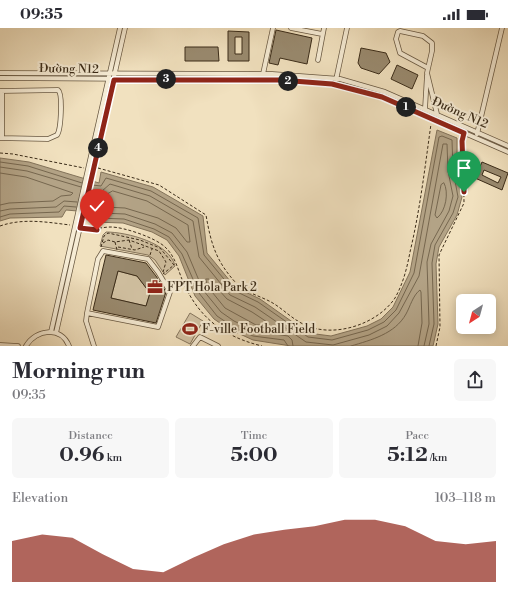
<!DOCTYPE html>
<meta charset="utf-8">
<style>
:root{--surface:#fff;--page:#f7f7f7;--text:#2b2b33;--muted:#7c7c81;--accent:#8f2418}
body{margin:0;font-family:"Libre Bodoni",serif;background:var(--page);color:var(--text);height:100vh;display:flex;flex-direction:column;font-size:15px;white-space:nowrap}
*{box-sizing:border-box;margin:0}
p{font-size:13px;color:var(--muted)}
.icon{flex:none;width:22px;height:22px;fill:none;stroke:currentColor;stroke-width:2;stroke-linecap:round;stroke-linejoin:round}
.map{position:relative;height:318px;overflow:hidden}
.side{display:flex;flex-direction:column;background:var(--surface);flex:1}
.side>*{flex:none}
.needle{width:26px;rotate:216deg}
.fabs{position:absolute;left:456px;top:266px;display:grid;gap:8px}
.fabs a{display:grid;place-items:center;width:40px;height:40px;border-radius:6px;background:var(--surface);box-shadow:0 2px 10px #0003;font-size:20px}
.pin{position:absolute;display:grid;place-items:center;width:34px;height:34px;color:#fff;margin:-41px -17px;border-radius:50% 50% 50% 0;rotate:-45deg;box-shadow:0 0 4px #0007}
.pin .icon{rotate:45deg}
.km{position:absolute;width:20px;height:20px;margin:-10px;border-radius:50%;background:#222;color:#fff;font-size:11px;line-height:20px;text-align:center}
.round{display:grid;place-items:center;flex:none;width:42px;height:42px;border-radius:6px;background:var(--page)}
.head{display:flex;align-items:center;justify-content:space-between;height:68px;padding:0 12px}
h1{font-size:22px;font-weight:700;line-height:30px}
.metrics{display:grid;grid-template-columns:repeat(3,1fr);gap:6px;height:68px;padding:4px 12px}
.metrics div{display:grid;align-content:center;border-radius:6px;background:var(--page);text-align:center}
.metrics b{font-size:20px;font-weight:700}
.metrics small{font-size:11px;font-weight:400}
.metrics p{font-size:11px}
.chart{height:112px;padding:8px 12px}
.chart p{display:flex;justify-content:space-between}
.chart svg{width:100%;height:72px;margin-top:4px;fill:var(--accent);opacity:.7}
.status{display:flex;justify-content:space-between;align-items:center;height:28px;padding:0 20px;background:var(--surface);direction:ltr}
.status svg{height:11px;fill:currentColor}
.map>svg:first-child{display:block}
</style>
<div class="status"><b>09:35</b><svg viewBox="0 0 49 12"><path d="M0 12V9h3v3zM5 12V6h3v6zM10 12V3h3v9zM15 12V0h3v12zM26 1h20v11H26zM47 4h2v5h-2z"/></svg></div>
<div class="map">
<svg width="508" height="318" viewBox="0 0 508 318">
<rect width="100%" height="100%" fill="#f1e1bf"/>
<filter id="stains"><feTurbulence type="fractalNoise" baseFrequency=".005" numOctaves="4"/><feColorMatrix values="0 0 0 0 .2 0 0 0 0 .09 0 0 0 0 .02 0 0 0 .5 -.17"/></filter>
<radialGradient id="worn" r=".72"><stop offset=".6" stop-color="#630" stop-opacity="0"/><stop offset="1" stop-color="#630" stop-opacity=".3"/></radialGradient>
<!-- green -->
<path fill="#d2c2a3" stroke="#86765e" d="M106,204c21,0 64,11 69,34l-10,9 -10,-15 -7,-5 -48,-9 3,-11z
M118,243l19,5 13,17 -4,13 -35,-8z
M190,285l13,8 -13,23 -14,-7z"/>
<!-- water -->
<path fill="#b3a386" stroke="#83735a" d="M437,102l20,8v32l5,27 -5,18 -18,32 -3,17 2,60 -5,22h-142l-38,-6 -24,-11 -15,-10 -19,-23 -16,-40 -12,-16 -15,-8 -29,-9 -30,-1v-5l-4,-5 -23,-2 -4,7 -52,1 -10,3v-63l29,4 70,21 2,-11 52,15 50,29 4,37 28,34 25,12 48,34 23,3 36,-10 14,-7 12,-12 17,-35z"/>
<g fill="none" stroke-linecap="round" stroke-linejoin="round">
<!-- shore -->
<path stroke="#76674f" stroke-width="1" d="M0,134l28,4 54,17
M0,139l27,4 54,16
M0,145l26,4 47,16 -2,2 -10,1 -8,5 -44,2 -9,2
M444,155c5,9 2,28 -7,35l-2,-3 6,-30z
M92,157l9,1 5,-8 45,13 47,27 6,37 29,35 25,12 50,35 24,3 36,-10 16,-8 12,-12 18,-37 25,-136 3,-1 10,4 1,30 5,27 -5,16 -18,32 -3,18 2,61 -5,22
M91,162l11,1 8,-7 40,12 43,25 6,36 31,38 25,12 51,35 27,3 36,-10 18,-9 12,-13 20,-37 24,-132h4l1,27 5,25 -4,15 -18,33 -4,18 2,62 -5,22
M113,163l34,10 41,24 2,17h-3l-11,-14 -18,-10 -33,-10 -20,-1 -6,-8z
M89,175l5,2 8,8 23,1 30,10 17,9 15,19 16,38 18,22 13,9 21,10 33,5 4,4 1,6
M87,180l5,1 6,9 26,1 30,10 15,8 13,17 17,39 18,23 15,10 21,10 31,4 4,6
M0,183l10,-2 46,-2 8,-6 13,1
M0,189l10,-3 49,-2 5,-6 12,1
M206,251h3l18,20 25,13 15,10v3h-11l-31,-17 -17,-21z
M351,318c20,-6 44,-12 55,-32 4,-7 7,-19 14,-24l1,2 1,31 -4,23"/>
</g>
<!-- building -->
<path fill="#998a6f" stroke="#3a2b18" fill-rule="evenodd" d="M276,2l36,8 -5,26 -27,-6 -2,7 -9,-2z
M228,3l21,1v29h-21zM235,9h7v17h-7z
M185,19h33l1,14h-34z
M361,20l25,5 4,9 -11,12 -18,-6 -3,-5z
M397,37l21,10 -6,14 -21,-10z
M482,134l26,11 -6,17 -27,-12zM484,142l17,7 -3,6 -16,-8z
M106,227l40,8 10,13 10,16 -10,31 -63,-13zM118,243l19,5 13,17 -4,13 -35,-8z"/>
<g fill="none" stroke-linecap="round" stroke-linejoin="round">
<defs>
<path id="minor" d="M291,0l31,6
M318,32l6,-32
M428,40l-28,-15 -4,-14 2,-7 2,-1 23,5 9,7v8l-5,22 10,41
M0,45l272,1 68,5 45,13 123,54
M263,46l10,-46
M0,50l280,2 52,4 50,13 126,55
M336,52l11,-52
M0,63l58,-1c5,4 3,40 -1,45l-9,4 -48,-1
M2,63v47
M425,81l2,-34
M477,106l25,-106
M87,285l71,14 12,-35 -12,-20 -10,-13 -45,-8 -5,8 -11,54 -1,8 8,25
M51,304l69,-304
M56,305l69,-305
M0,317l18,1
M26,318c10,-17 35,-20 43,0
M193,318l7,-9 18,9"/>
</defs>
<!-- minor casing -->
<use href="#minor" stroke="#685842" stroke-width="5.5"/>
<!-- path -->
<path stroke="#3a2b18" stroke-width="1" stroke-dasharray="3 2" stroke-linecap="butt" d="M0,125l13,1 71,14
M98,140l61,17 47,30c5,29 10,46 30,68 8,9 24,13 35,19 11,6 20,16 32,22 29,15 74,1 92,-26 8,-14 12,-30 15,-46 10,-42 15,-85 21,-128
M0,198c23,-8 46,-4 70,-1
M84,201c10,1 18,-2 27,-2 13,0 45,11 54,20 11,10 13,24 19,37 16,35 41,53 78,62
M129,212l3,9
M115,214l2,8
M103,215l5,-3 7,2 14,-2 30,11 7,11 -3,10
M101,219l3,-11 4,-3 32,7 20,8 14,17 -11,9
M118,219l17,3 9,-3
M150,227l2,-6
M436,318l4,-19 -1,-72 25,-52 -1,-66"/>
<!-- minor -->
<use href="#minor" stroke="#f6ecd5" stroke-width="4"/>
</g>
<g fill="none" stroke-linecap="round" stroke-linejoin="round">
<defs>
<path id="route" d="M97,202l-17,-2 34,-148h166l52,4 50,13 82,36 -2,8 2,51"/>
</defs>
<!-- route casing -->
<use href="#route" stroke="#fff" stroke-width="8"/>
<!-- route -->
<use href="#route" stroke="#8f2418" stroke-width="5"/>
</g>
<!-- icons -->
<defs>
<symbol id="office-bare" viewBox="-9 -9 18 18"><path d="M-6-3h4V-5.5h4V-3h4V5H-6ZM-1-4.5V-3h2v-1.5ZM-6 0V1H6V0Z" fill="#8f2418" stroke="#f6ecd5" stroke-width="2.5" paint-order="stroke"/></symbol>
<symbol id="stadium-bare" viewBox="-9 -9 18 18"><path d="M0-5a6.5 5 0 1 0 0 10a6.5 5 0 1 0 0-10ZM-3.5-1.8h7v3.6h-7Z" fill="#8f2418" stroke="#f6ecd5" stroke-width="2.5" paint-order="stroke"/></symbol>
</defs>
<g fill-rule="evenodd">
<use href="#office-bare" x="144" y="248" width="22" height="22"/>
<use href="#stadium-bare" x="179" y="290" width="22" height="22"/>
</g>
<g text-anchor="middle" dominant-baseline="central" stroke-width="4" stroke-linejoin="round" paint-order="stroke">
<!-- street labels -->
<g font-size="12" fill="#3a2b18" stroke="#f6ecd5">
<text transform="translate(69 41) rotate(1)">Đường N12</text>
<text transform="translate(460 85) rotate(24)">Đường N12</text>
</g>
<!-- poi labels -->
<g font-size="12" fill="#3a2b18" stroke="#f6ecd5" text-anchor="start">
<text x="167" y="259">FPT Hola Park 2</text>
<text x="202" y="301">F-ville Football Field</text>
</g>
</g>
<rect width="100%" height="100%" filter="url(#stains)"/>
<rect width="100%" height="100%" fill="url(#worn)"/>
</svg>
<div class="fabs">
<a><svg class="needle" viewBox="-14 -14 28 28"><path d="M0-13l5 13h-10z" fill="#e53935"/><path d="M0 13l5-13h-10z" fill="#7c7c81"/></svg></a>
</div>
<div class="pin" style="left:464px;top:164px;background:#1e9e55"><svg class="icon" aria-label="arrive" viewBox="0 0 24 24"><path d="M6 21V4h12l-3 4 3 4H6"/></svg></div>
<div class="pin" style="left:97px;top:202px;background:#d93025"><svg class="icon" aria-label="check" viewBox="0 0 24 24"><path d="M5 12l5 5 9-10"/></svg></div>
<b class="km" style="left:406px;top:79px">1</b>
<b class="km" style="left:288px;top:53px">2</b>
<b class="km" style="left:166px;top:51px">3</b>
<b class="km" style="left:98px;top:120px">4</b>
</div>
<section class="side">
<div class="head"><div><h1>Morning run</h1><p>09:35</p></div><a class="round"><svg class="icon" aria-label="share" viewBox="0 0 24 24"><path d="M12 15V3M7 8l5-5 5 5M5 13v7h14v-7"/></svg></a></div>
<div class="metrics">
<div><p>Distance</p><b>0.96<small> km</small></b></div>
<div><p>Time</p><b>5:00</b></div>
<div><p>Pace</p><b>5:12<small> /km</small></b></div>
</div>
<div class="chart"><p><span>Elevation</span>103–118 m</p>
<svg viewBox="0 0 160 44" preserveAspectRatio="none"><path d="M0 44V19L10 15L20 17L30 27L40 36L50 38L60 29L70 21L80 15L90 12L100 10L110 6L120 6L130 10L140 19L150 21L160 19V44z"/></svg>
</div>
</section>
